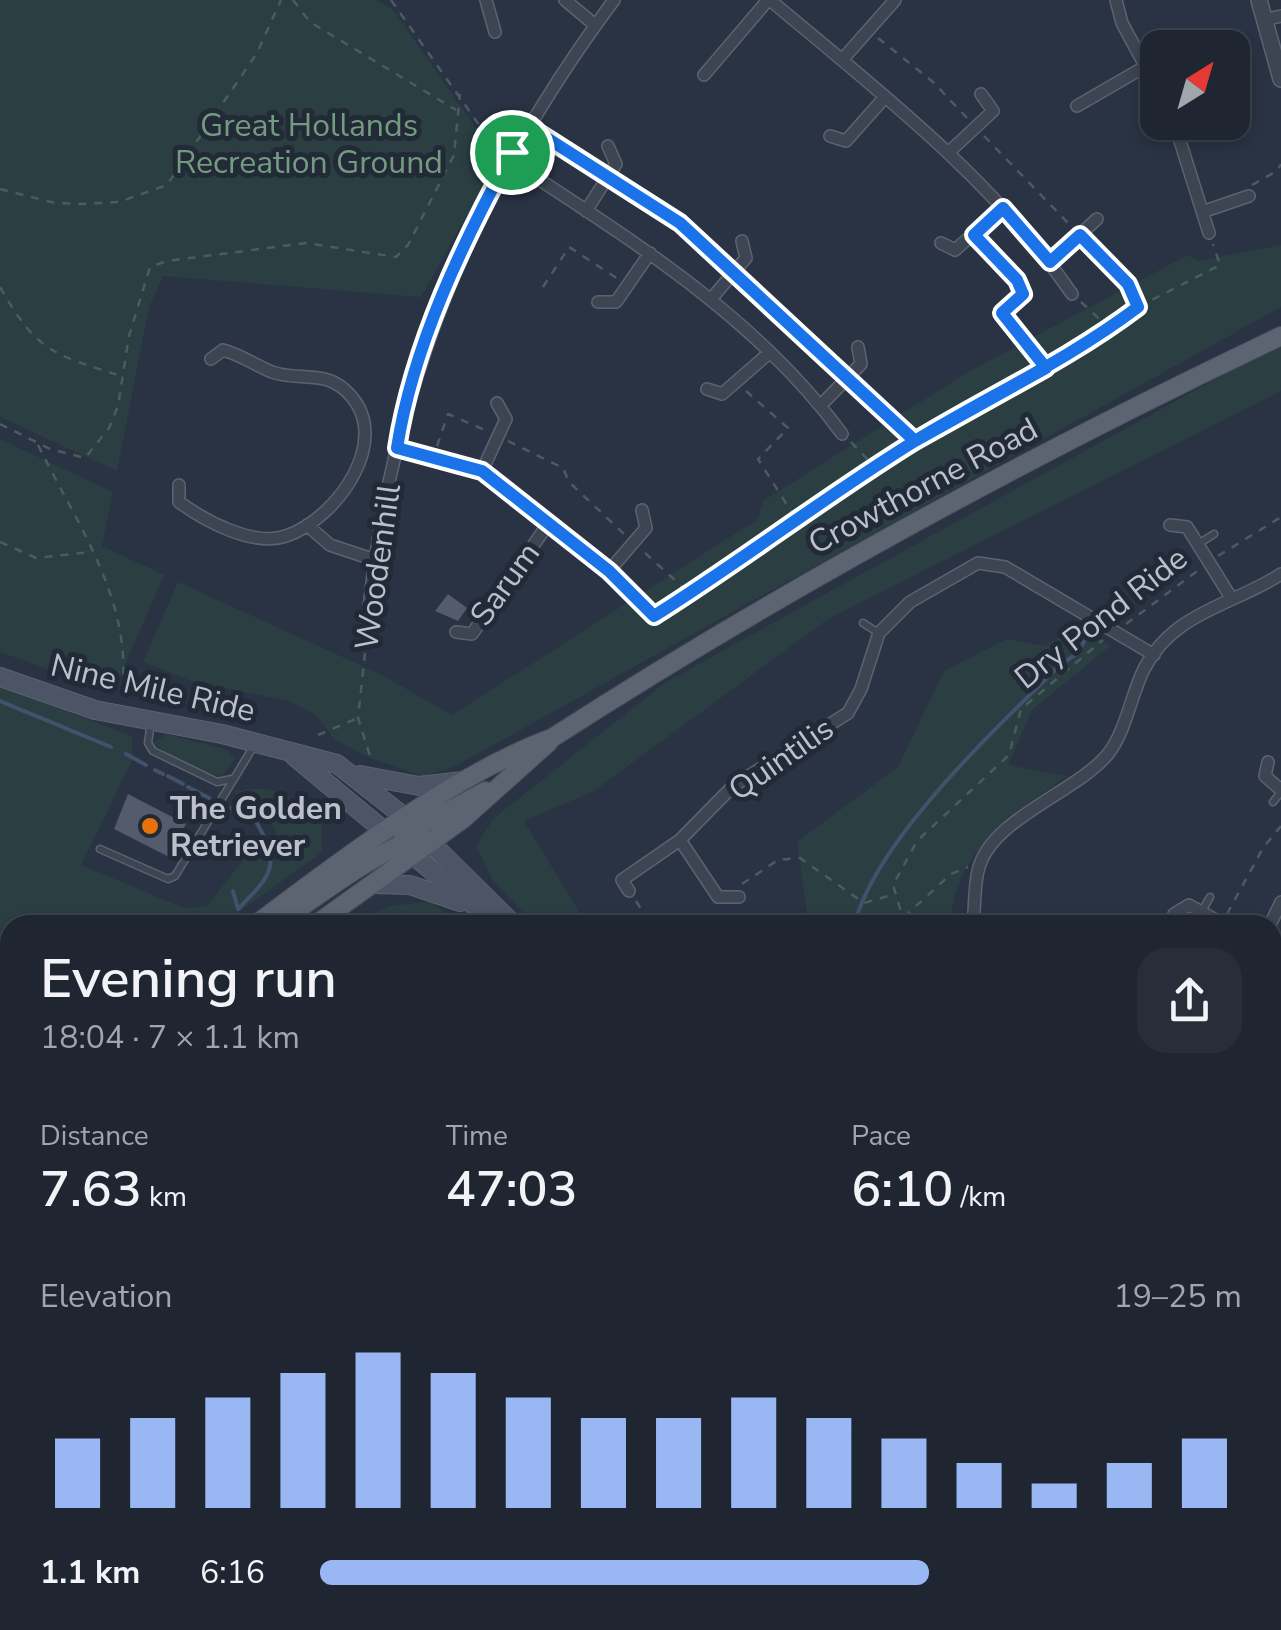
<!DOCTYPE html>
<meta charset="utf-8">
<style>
:root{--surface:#1f2632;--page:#272e3a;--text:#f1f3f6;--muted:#a1a5ac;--line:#3c434d;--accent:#99b7f3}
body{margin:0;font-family:"Nunito Sans",sans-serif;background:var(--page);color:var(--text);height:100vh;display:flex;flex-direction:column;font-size:38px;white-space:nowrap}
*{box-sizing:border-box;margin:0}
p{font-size:32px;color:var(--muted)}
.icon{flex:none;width:55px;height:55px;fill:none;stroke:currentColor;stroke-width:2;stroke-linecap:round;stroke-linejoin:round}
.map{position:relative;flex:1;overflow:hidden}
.details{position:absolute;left:0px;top:915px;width:1282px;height:715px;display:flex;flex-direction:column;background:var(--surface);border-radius:30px 30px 0 0;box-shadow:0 5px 15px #0003,0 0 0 2px var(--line)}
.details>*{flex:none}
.needle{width:65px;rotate:37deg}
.buttons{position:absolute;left:1140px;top:30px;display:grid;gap:20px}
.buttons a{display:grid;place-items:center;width:110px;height:110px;border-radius:20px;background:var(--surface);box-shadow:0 5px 15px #0003,0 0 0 2px var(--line);font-size:50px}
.pin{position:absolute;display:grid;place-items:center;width:85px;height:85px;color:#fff;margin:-42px;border:5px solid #fff;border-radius:50%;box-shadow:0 2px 10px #0007}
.round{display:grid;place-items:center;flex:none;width:105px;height:105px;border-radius:30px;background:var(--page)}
.headline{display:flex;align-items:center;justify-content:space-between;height:170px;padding:0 40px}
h1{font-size:55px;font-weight:600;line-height:75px}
.stats{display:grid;grid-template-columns:repeat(3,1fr);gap:15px;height:170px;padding:10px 40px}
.stats div{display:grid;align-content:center}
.stats b{font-size:50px;font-weight:600}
.stats small{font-size:28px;font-weight:400}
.stats p{font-size:28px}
.chart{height:280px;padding:20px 40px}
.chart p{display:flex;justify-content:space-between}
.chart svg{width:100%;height:180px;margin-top:10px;stroke:var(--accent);stroke-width:6}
ul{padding:0 40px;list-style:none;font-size:32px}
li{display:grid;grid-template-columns:160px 120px 1fr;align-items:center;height:75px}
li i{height:25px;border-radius:12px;background:var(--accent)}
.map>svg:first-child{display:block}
</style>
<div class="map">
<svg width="1281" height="1630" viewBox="0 0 1281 1630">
<rect width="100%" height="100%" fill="#293343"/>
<!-- green -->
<path fill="#2b3f43" d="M0,0h377l17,11 97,139 -2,26 -68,121 -258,-21 -14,31 -32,164 -117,-54z
M1281,245v62l-827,460 -32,9 -57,-20 -31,-17 -18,-24 -27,-14 -95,-19 -51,-20 35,-80 204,93 70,40 306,-196 5,-18 205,-129 220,-117 10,6z
M1281,343v48l-453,228 -234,172 -70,30 63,104h-52l-42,-44 -17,-35 18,-28 172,-136z
M0,439l113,53 -11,54 62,29 -51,117 -113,-40z
M1080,626l30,20 -78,64 -24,55 59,11c-56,39 -112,74 -117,149h-141l-12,-83 101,-75 46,-96 63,-32 37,7z
M0,686l132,50v25l-51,104 103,43 23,-2 52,-66 14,22 8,-4 -7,-32 -40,-34c42,-10 56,5 88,29v31l-101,73h-211v145l-10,7z
M167,734l61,16 7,9 -13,17c-20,-1 -56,-19 -68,-34z
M430,902l33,23h-111l38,-19z
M10,1144v476h1262l1,-291 8,4v297h-1281v-480z"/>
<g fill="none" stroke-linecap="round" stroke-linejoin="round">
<!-- stream -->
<path stroke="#42516c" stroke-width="4" d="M0,701l111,46
M126,754l20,11
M155,770l8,4
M168,776l15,8
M188,787l21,11
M230,808l25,12c27,45 17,55 -17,89l-5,-18
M854,925c23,-87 142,-196 206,-260l19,-13 8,-17
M1032,1620l1,10"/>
</g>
<!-- building -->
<path fill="#535b6d" d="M448,594l19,14 -9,13 -23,-10z
M128,794l58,30 -17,33 -55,-28z"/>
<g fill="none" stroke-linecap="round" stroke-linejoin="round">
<defs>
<path id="service" d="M1200,543l14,-9
M863,623l14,9
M151,722l-3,21 5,8 64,31 15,-3
M1273,802l8,-10
M100,849l68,30 7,-3 80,-132
M1202,911l8,-14"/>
<path id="minor" d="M486,0l9,32
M565,0l30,25
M770,0c107,90 222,178 302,294
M1116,0l6,23 36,67
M1263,20l18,-4
M842,60l53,-60
M704,75l64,-75
M1077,106l69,-40
M1232,107l13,-5
M1174,122l35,111
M830,136l16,5 39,-44
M948,153l45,-42 -12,-17
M508,159c120,79 248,157 334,275
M586,211l30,-47 -8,-18
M1205,211l44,-15
M941,243l14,7 48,-42
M1050,262l47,-43
M712,298l34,-40 -4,-17
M598,302h18l34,-49
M707,389l15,5 46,-40
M821,405l40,-41 -3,-17
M397,448l85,23 150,123
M482,471l24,-52 -9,-16
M179,485v17c26,19 74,45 107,34 51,-17 111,-100 59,-146 -22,-20 -49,-9 -73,-18 -17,-7 -31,-17 -49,-22l-12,9
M307,525l23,20 45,15
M1170,525l17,2 43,69
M609,571l37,-43 -4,-18
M456,632l16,2 76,-110
M366,641c19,-241 104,-448 248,-641
M1268,762l-3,14 16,14
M680,840l38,57h21
M629,891l-7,-11 58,-40 53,-54 115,-73 13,-24 18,-56 31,-31 68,-39 27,4 149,88
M1174,914l15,-9 36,20
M973,925c2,-18 1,-37 5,-54 11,-52 98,-78 130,-117 18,-23 23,-59 36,-85 30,-58 90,-64 137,-95
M1270,925l11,-23
M1272,1038l9,6"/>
<path id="tertiary" d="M1259,0l22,79"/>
<path id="secondary" d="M0,677l95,33 127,24 115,30 70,55 107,106
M294,756l189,157 21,12
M360,775l59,11 44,-5
M373,884l37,1 50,17
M1272,1314l9,4"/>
<path id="primary" d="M403,835l83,-44
M255,925c83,-63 201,-152 297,-187 233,-150 479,-283 729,-402
M272,925c37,-18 122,-95 160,-83
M315,925l148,-106 86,-77
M0,1098l10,-7
M0,1129l10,-6"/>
</defs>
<!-- service casing -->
<use href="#service" stroke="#5c6370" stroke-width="9"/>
<!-- minor casing -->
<use href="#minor" stroke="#5c6370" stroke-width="14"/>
<!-- tertiary casing -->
<use href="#tertiary" stroke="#5c6370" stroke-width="18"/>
<!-- secondary casing -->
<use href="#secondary" stroke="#5c6370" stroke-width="20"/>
<!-- primary casing -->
<use href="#primary" stroke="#474e5c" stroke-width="20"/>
<!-- path -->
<path stroke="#4a5c60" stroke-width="2.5" stroke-dasharray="8 8" stroke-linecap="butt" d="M293,0l17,22 146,88
M391,0l96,136 18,11
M878,38l55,44 35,37
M542,135l56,37
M984,136l88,91
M617,184l63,39 42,39
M1252,185l25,-14 4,-7
M0,189l55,14 27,1 37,-2 48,-17 90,-132 24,-53
M982,243l35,37 6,14 -21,19 44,56
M1088,244l40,40 10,23
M744,280l92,87
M0,287c37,65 52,67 121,89
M543,287l26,-40 49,32
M1081,302l27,25
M857,386l56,53
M746,391l42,37 -30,31 36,57
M0,424l50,25 35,9 24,-30 9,-22 11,-70 21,-69 17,-6 139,-18 90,14 12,-12 46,-90 6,-61
M508,441l55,27 6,14 55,52
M851,442l25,26
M38,445c39,79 98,161 83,252
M437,446l11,-32 39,17
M0,542l36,16 54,-6
M645,553l42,38
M1218,556l63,-39
M641,603l13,12 261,-174 131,-72 92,-62 82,-42 -7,-21
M1126,624l74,-55
M365,653l-7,65 14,44
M318,735l40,-17
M742,884l36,-24 22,-2 64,45 31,-9
M636,901l15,24
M1227,914l36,-66 18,-22
M904,917l47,-43 17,-7
M905,925l-12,-40 24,-44 92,-86 12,-46 82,-69
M8,1166l2,3
M1272,1278l9,4
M1272,1339l9,4
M228,1620l13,10
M372,1620l8,10
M1079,1620l3,10
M14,1630l12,-10
M638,1630l7,-10
M881,1630l8,-10"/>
<!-- service -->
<use href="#service" stroke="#3d4552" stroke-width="6"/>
<!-- minor -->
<use href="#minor" stroke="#3d4552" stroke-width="11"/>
<!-- tertiary -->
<use href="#tertiary" stroke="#3d4552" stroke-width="15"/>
<!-- secondary -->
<use href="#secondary" stroke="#4c5465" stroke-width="18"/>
<!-- primary -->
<use href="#primary" stroke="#5c6472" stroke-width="18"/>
</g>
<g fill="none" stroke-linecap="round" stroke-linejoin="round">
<defs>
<path id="route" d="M512,152c-49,90 -99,193 -115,296l85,23 127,100 45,45c89,-56 172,-120 261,-175 74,-45 153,-81 223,-134l-10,-23 -48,-49 -30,27 -47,-54 -29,27 43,45 6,14 -21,19 44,55 -131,73 -235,-218 -152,-97 -16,26"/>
</defs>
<!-- route casing -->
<use href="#route" stroke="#fff" stroke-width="20"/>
<!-- route -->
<use href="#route" stroke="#1a73e8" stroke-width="12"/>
</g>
<!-- markers -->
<circle fill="#e8710a" stroke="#222a38" stroke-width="4" cx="150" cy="826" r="10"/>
<g text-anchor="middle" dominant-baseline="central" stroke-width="10" stroke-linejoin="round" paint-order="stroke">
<!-- park labels -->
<g font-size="32" fill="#739b7f" stroke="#222a38">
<text x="309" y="125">Great Hollands<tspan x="309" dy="37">Recreation Ground</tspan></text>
</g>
<!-- street labels -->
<g font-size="32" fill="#bbc0cc" stroke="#222a38">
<text transform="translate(923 486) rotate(-28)">Crowthorne Road</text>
<text transform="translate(378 567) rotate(-82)">Woodenhill</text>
<text transform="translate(505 584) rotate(-54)">Sarum</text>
<text transform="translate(1101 618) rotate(-38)">Dry Pond Ride</text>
<text transform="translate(153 688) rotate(13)">Nine Mile Ride</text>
<text transform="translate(781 759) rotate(-35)">Quintilis</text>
</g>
<!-- poi labels -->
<g font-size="32" font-weight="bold" fill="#bbc0cc" stroke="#222a38" text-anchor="start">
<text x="170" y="808">The Golden<tspan x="170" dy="37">Retriever</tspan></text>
</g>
</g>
</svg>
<div class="buttons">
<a><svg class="needle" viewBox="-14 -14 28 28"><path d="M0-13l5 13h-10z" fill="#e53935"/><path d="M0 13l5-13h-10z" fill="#a1a5ac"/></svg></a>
</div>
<div class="pin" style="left:512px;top:152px;background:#1e9e55"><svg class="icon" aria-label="arrive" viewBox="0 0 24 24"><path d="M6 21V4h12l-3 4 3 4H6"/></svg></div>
<section class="details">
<div class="headline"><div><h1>Evening run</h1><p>18:04 · 7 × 1.1 km</p></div><a class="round"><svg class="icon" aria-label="share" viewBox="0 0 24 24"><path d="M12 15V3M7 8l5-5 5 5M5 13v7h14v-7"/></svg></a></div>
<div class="stats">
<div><p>Distance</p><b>7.63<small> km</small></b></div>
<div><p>Time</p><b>47:03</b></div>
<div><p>Pace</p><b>6:10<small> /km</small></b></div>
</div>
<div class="chart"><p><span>Elevation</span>19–25 m</p>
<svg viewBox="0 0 160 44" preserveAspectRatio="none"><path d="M5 44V27M15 44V22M25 44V17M35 44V11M45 44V6M55 44V11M65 44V17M75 44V22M85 44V22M95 44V17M105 44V22M115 44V27M125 44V33M135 44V38M145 44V33M155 44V27"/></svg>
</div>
<ul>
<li><b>1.1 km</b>6:16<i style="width:66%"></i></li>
</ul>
</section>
</div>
